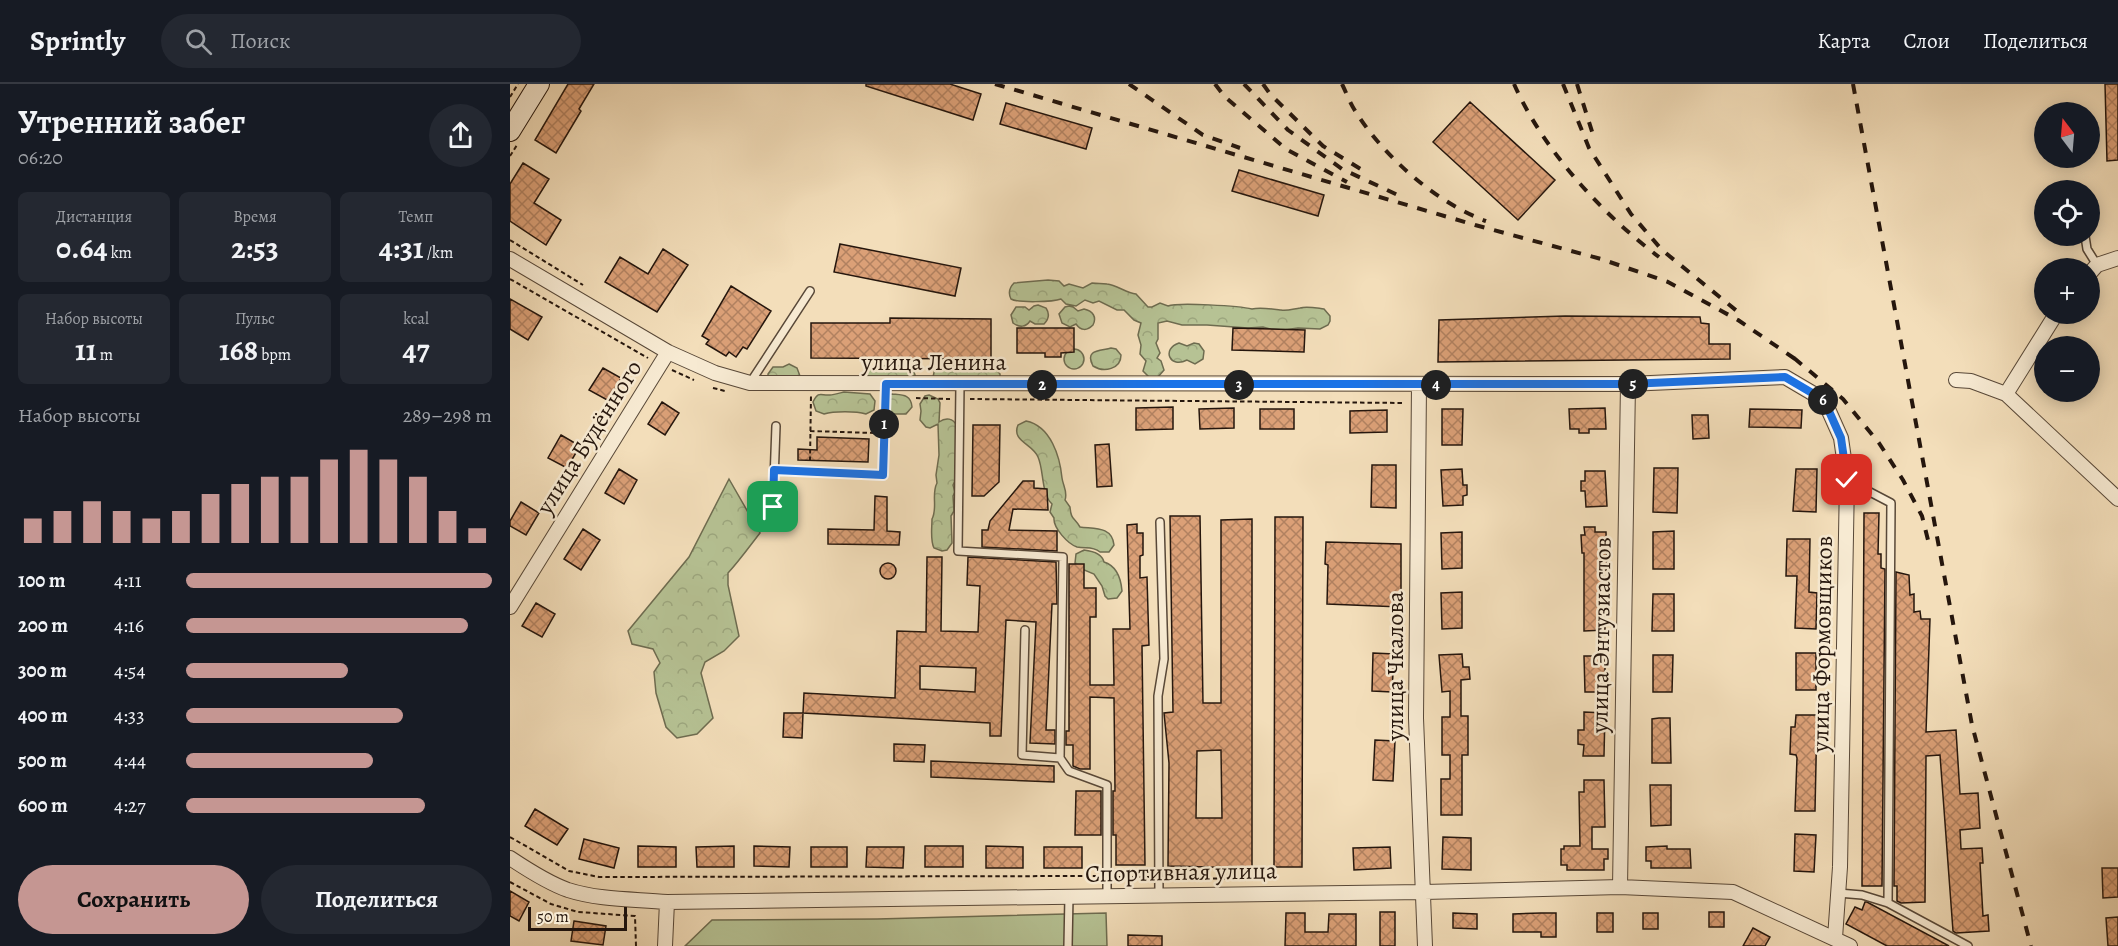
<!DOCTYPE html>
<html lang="ru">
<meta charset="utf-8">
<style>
:root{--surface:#171b24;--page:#242831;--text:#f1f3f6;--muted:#9ea1a6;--line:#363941;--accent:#c59692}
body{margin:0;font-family:Alegreya,serif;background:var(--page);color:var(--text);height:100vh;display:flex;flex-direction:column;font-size:22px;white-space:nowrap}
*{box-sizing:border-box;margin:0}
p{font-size:20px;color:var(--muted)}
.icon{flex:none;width:33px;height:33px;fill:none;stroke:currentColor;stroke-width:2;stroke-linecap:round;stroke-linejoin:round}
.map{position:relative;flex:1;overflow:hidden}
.panel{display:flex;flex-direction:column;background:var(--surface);width:510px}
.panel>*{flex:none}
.needle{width:39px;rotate:344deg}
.fabs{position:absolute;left:1524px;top:18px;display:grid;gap:12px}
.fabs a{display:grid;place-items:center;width:66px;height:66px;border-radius:50%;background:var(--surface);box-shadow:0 3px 15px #0003;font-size:30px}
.scale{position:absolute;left:18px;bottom:15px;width:99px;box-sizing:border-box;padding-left:6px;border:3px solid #25160d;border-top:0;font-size:16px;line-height:21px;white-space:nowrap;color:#25160d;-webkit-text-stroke:4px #f7ead2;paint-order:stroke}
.pin{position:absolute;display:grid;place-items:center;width:51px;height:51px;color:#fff;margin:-26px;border-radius:12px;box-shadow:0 3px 9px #0006}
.km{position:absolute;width:30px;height:30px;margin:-15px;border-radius:50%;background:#222;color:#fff;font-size:16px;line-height:30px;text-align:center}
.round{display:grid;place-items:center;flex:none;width:63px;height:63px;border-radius:32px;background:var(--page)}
.headline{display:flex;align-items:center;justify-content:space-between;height:102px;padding:0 18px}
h1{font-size:33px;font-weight:700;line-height:45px}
.metrics{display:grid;grid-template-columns:repeat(3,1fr);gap:9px;height:102px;padding:6px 18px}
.metrics div{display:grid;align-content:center;border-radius:9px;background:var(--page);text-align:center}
.metrics b{font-size:30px;font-weight:700}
.metrics small{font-size:16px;font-weight:400}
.metrics p{font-size:16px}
.chart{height:168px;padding:12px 18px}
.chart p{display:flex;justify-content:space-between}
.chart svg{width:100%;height:108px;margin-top:6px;stroke:var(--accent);stroke-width:6}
.button{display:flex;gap:12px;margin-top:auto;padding:12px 18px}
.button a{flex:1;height:69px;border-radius:36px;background:var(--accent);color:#111;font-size:24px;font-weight:700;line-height:69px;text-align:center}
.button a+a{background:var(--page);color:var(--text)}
ul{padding:0 18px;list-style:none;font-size:20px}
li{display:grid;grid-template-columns:96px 72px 1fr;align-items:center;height:45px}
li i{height:15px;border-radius:8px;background:var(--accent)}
header{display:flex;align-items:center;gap:36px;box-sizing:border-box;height:84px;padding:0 30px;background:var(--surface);border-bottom:2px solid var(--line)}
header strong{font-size:28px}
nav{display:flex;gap:33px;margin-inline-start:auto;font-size:21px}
.search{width:420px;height:54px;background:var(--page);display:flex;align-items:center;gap:15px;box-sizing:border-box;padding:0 21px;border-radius:33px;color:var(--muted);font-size:22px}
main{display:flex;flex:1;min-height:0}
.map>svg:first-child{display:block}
</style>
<header>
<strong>Sprintly</strong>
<div class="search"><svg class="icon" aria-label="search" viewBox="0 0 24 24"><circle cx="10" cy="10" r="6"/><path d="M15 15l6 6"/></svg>Поиск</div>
<nav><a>Карта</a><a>Слои</a><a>Поделиться</a></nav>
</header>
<main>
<section class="panel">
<div class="headline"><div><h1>Утренний забег</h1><p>06:20</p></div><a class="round"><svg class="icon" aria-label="share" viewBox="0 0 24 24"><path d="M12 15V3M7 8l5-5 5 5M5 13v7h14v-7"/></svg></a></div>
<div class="metrics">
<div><p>Дистанция</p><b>0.64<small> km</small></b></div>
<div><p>Время</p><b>2:53</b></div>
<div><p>Темп</p><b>4:31<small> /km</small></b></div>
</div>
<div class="metrics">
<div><p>Набор высоты</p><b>11<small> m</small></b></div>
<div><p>Пульс</p><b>168<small> bpm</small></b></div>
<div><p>kcal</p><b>47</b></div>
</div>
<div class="chart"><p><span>Набор высоты</span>289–298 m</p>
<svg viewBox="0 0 160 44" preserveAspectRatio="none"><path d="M5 44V34M15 44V31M25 44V27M35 44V31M45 44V34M55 44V31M65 44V24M75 44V20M85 44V17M95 44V17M105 44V10M115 44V6M125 44V10M135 44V17M145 44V31M155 44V38"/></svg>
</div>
<ul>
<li><b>100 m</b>4:11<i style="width:100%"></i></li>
<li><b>200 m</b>4:16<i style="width:92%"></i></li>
<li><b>300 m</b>4:54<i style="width:53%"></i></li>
<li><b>400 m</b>4:33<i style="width:71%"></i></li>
<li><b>500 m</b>4:44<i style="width:61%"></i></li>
<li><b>600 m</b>4:27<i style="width:78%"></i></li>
</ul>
<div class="button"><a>Сохранить</a><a>Поделиться</a></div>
</section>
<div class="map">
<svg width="1608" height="862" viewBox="0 0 1608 862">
<defs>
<pattern id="forest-crowns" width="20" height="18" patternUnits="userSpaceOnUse" patternTransform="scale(1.5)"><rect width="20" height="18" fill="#b6c294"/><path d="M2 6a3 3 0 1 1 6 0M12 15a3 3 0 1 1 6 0" fill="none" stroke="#9ca67e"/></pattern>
<pattern id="building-cross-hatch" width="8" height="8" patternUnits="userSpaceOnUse" patternTransform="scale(1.5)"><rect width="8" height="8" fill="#dba077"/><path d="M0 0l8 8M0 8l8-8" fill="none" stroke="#b18160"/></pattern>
</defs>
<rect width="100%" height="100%" fill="#f3deba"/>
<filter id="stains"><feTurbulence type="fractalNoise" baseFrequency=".00333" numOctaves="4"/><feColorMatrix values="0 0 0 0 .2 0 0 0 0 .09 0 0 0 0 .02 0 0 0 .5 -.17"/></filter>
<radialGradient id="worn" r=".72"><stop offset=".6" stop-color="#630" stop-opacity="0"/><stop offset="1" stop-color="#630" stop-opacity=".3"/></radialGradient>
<!-- forest -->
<path fill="url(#forest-crowns)" stroke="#6e6c50" stroke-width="1.5" d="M538,196l11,1 5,5 5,-2 14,4 9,-5c6,1 9,0 15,1 10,1 19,9 29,10l12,13h4l8,-4 8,3c10,-4 72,0 84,3 8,-2 21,0 29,1 6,1 12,-1 19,-2 7,-2 16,0 24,1l6,7v5l-2,4 -8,4 -22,-1 -14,2 -14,-1 -7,-2 -15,1 -41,-3h-25l-15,-4 -9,2v16l-2,4 4,10 -3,5 4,3 3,9 -6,7h-9l-6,-6 3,-10 -6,-7 1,-9 -3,-10 3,-12 -7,-3 -10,-10h-7l-18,-9 -6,2 -8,-3 -9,6 -10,-2 -5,-5c-8,3 -43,4 -50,0 -3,-6 -2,-11 3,-16z
M528,221l8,3c4,6 3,11 -2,16h-9l-5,-3c-4,6 -10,7 -17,2l-2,-8 5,-8h9l4,3 5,-4z
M559,222l4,1 5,4 6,-2c9,2 13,8 9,16 -6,6 -12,6 -17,-1l-6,3 -8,-4 -3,-9 6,-7z
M669,259l8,3 7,-3 5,1 5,7 -1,8 -8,5 -8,-4c-17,9 -26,-11 -8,-17z
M601,264l5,1 5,6c0,14 -17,18 -28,11 -9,-17 8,-15 18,-18z
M554 275a10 10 0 1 1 20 0a10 10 0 1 1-20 0Z
M279,280l8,4 3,8 -32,3v-5l5,-7h10z
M433,280l25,4 7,-3 19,2 6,7v4l-67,-1 2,-9z
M378,281l17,1 8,3 3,9 -52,1c0,-16 13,-11 24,-14z
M334,308l26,2 5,7 -1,9 -8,4c-10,-3 -32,-3 -42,0l-8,-3 -3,-9c6,-12 8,-6 17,-7 3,0 10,-2 14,-3z
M382,310c10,1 19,0 20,13l-6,7h-13l-8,-3 3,-16z
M419,311l9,4 2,4 -1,19c7,-5 14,-4 18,4l-1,53 -3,6 2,7 -2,4 1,15 -3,5 1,27 -5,7 -5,1 -8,-3c-4,-8 -2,-20 -2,-29 6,-11 -1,-25 5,-36l-1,-8 3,-20 -1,-31 -8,4 -4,-1 -6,-7 1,-9 -1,-7 5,-8z
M516,337c25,5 34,36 36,57 1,8 6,14 3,22l5,7c1,13 4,10 10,20 14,2 32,-1 34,18l-5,7h-9c-8,-6 -14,-3 -23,-5 -9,-3 -24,-19 -23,-29l-4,-6 2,-8c-11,-10 -8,-34 -14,-47 -5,-13 -27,-16 -20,-32z
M219,395l31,54c-11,14 -20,27 -32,40v12l11,51 -15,15 -19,11 -4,11 12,45 -16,16 -20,4 -11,-11 -10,-34 -2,-21 6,-9 -7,-14 -21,-5 -4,-13 61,-74z
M574,466c8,1 18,3 20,12 13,4 17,17 18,29l-5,7 -9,1 -3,-3 -3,-10 -8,-12 -17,-7 -2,-4 1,-9z"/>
<!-- pitch -->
<path fill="#b6c294" stroke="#6e6c50" stroke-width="1.5" d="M596,829l1,33h-422l27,-26 165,-1z"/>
<!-- building -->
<path fill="url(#building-cross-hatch)" stroke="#25160d" stroke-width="1.5" fill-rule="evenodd" d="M58,0h26l-15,25 2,2 -25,42 -21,-13z
M356,0h84l31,10 -8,26 -107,-34z
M1595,0h13v76l-11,1z
M960,18l85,78 -37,40 -85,-78z
M496,19l86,25 -6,21 -86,-25z
M13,79l26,16 -15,24 27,17 -15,25 -36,-24v-37z
M729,86l85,25 -6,21 -86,-25z
M330,160l121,24 -6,28 -121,-24z
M153,165l25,16 -31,47 -52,-30 15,-25 28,17z
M221,202l40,25 -24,38 -4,-2 -7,10 -7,-5 -3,4 -20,-12 3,-4 -7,-4z
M0,215l32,18 -14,23 -18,-11z
M1055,232l135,1 1,6 8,1v20h21v15l-292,3 1,-42z
M380,234l101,1v40l-180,-1v-35h79z
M507,244h57v24l-13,1v4h-16v-4h-28z
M723,244l72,2 -1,22 -72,-2z
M93,284l18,10 -12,23 -20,-11z
M152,318l17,11 -14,22 -17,-11z
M663,323v22l-37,1v-22z
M724,324v20l-34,1 -1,-20z
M1095,324l1,21h-17v4h-10v-4h-9l-1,-20z
M750,325h34v20h-34z
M932,325h21l-1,36h-20z
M1240,325l52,1 -1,18 -52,-1z
M877,326v22l-37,1v-22z
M1182,331h16l1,23 -16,1z
M463,341h27l-1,57 -15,14h-12z
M51,351l19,11 -13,22 -19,-10z
M307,353l52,2 -1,23 -70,-2v-11l19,1z
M599,360l3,42 -15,1 -2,-42z
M862,381h24v43l-25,-1z
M1144,384h24l-1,45 -24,-1z
M109,385l18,11 -13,24 -19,-11z
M952,385l1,16h4v10l-4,1v9l-20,1 -2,-36z
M1286,385h21l-1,43 -23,-1z
M1075,387h20l2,35 -21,1 -1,-16h-4v-10h4z
M513,397h11v7l13,1 1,21 -35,-1 -4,21 48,1v20l-75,-4v-17h6l2,-9z
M365,412l12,1v34l13,1 -1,13 -71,-1v-15l46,1z
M11,418l18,11 -13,22 -16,-9v-5z
M1354,429h15l-1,41h3v14l4,1 -3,317h-20z
M660,432h30l3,187h18v-183l31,-1v349l-84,-2 1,-103 -5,-50 9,-1zM711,666l1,68h-26l1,-67z
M765,433h28l-1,350h-28z
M627,440v9h6v22l-3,1v22l7,-1 2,68 -7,1 3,219h-29v-30h-3v-44h2l-1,-93 -24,-1v72h-10l-7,-3v-21h-7v-14h3v-167h15v24h12v29h-6v68h24l-1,-56h17l-3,-104z
M1074,443h11v5h11l1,38h-4l2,60 -21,1v-78h-2l-1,-18h4z
M73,445l17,11 -19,30 -17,-11z
M1164,447v38h-21v-37z
M952,448v36l-20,1 -1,-36z
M1277,455h23l-1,53 8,1 -1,36 -21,-1 2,-52h-11z
M816,458l75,2v63l-74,-3 1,-39 -3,-1z
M417,473h15l-1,74 37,1 2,-46 -13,-1 1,-28 88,5 1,42h-5l-6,126h9v14l-25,-1 6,-121 -30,-2 -5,116h-11v-13l-187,-10 1,-20 91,5 2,-67 29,1zM410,582l56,2 -1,24 -55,-3z
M370 487a8 8 0 1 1 16 0a8 8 0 1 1-16 0Z
M1386,488l13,3 1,20 4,-1v18l6,-1 1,8h9l-4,113 30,-2 4,64 18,-1 2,35 -20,2 1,19 21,-1 1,15h-3l3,53 5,-1 1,16 -33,2 -3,-2 -13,-176 -14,1 -1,146 -24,1 -4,-2v-15h-3z
M952,508v36l-20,1 -1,-36z
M1143,510h21v37h-22z
M26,519l19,11 -13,23 -20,-11z
M863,569l21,1 -2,38 -20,-1z
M1286,569h20v37h-20z
M952,570l1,13h6l1,12 -9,1v36h7v39h-6v60h-21v-36h9v-24h-8v-38h8v-26l-8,1 -3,-37z
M1143,571h20l-1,37h-19z
M1074,572h21v36h-20z
M1074,628l21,1 -1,43h-21l1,-11 -6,-1v-14h6z
M274,629h19l-1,25 -19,-1z
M1286,631h21l-2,96h-20l2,-53 -1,-3 -6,-1 1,-27h4z
M1149,634h11l1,45h-19v-44z
M865,656l20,1 -2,40 -20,-1z
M384,660l31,1 -1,17 -30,-1z
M421,677l123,5v16l-123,-5z
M1074,696h20l1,47h-13v22h16v10h-4v11h-37v-5h-6v-16h3v-3h16l-1,-54h5z
M1140,701h21v40l-20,1z
M566,707h25v44h-26z
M25,725l33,20 -11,16 -32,-19z
M1285,750l21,1 -2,37 -20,-1z
M933,753l28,1v32l-29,-1z
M74,755l35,9 -5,20 -35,-9z
M128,762l38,1v20h-38z
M224,762v21h-37l-1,-20z
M244,762l36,1 -1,20 -35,-1z
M415,762h38v21h-38z
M476,762l37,1v21h-37z
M1157,762v3h23l1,19h-40v-7h-5v-14z
M301,763h36v20h-36z
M357,763h37l-1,21 -37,-1z
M534,763h38v21h-38z
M880,763l1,21 -37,2 -1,-22z
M1592,784h16v29l-15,1z
M0,807l19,11 -10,19 -9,-5z
M1355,818h2l82,44h-62l-41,-22 9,-17 7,3z
M870,828h15v34h-15z
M1199,828h15v15h-15z
M776,829h19v19h23l1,-18h27v32h-71z
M943,829l24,1v15l-24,-1z
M1031,829h15v24h-15v-5h-28v-18z
M1087,829h16v19h-16z
M1133,829h15v16h-15z
M1608,833v29h-10l-2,-28z
M64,837l32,5 -3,19 -32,-4z
M1243,844l17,9 -5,9h-22z
M618,851l34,1v10h-34z"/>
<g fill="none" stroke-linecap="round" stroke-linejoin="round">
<defs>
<path id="lane" d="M1575,152l2,13 10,16
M240,299l60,-92
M450,301l-2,166 105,6 -3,201
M264,386l109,5 3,-91
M1337,396l44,23 -3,400
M263,423l3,-81
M515,546l-3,125 38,3 9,13 38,14v111
M1328,809l24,2 26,8 80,43
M649,812l-1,-200 6,-37 -4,-137
M558,862l1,-50"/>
<path id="street" d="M0,175l158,93 47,21 35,10 878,1 157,-7 39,23 17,38 6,42 -7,387 -5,71
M1580,189l7,-8 21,-7
M1546,230l-50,80 112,105
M1446,296l15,1 35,13
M909,301l-3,333 9,228
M0,523l158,-255
M0,774c18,12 38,25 58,32 31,10 66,9 99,12l757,-10 196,-5 113,5 117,54
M1110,803l8,-503
M155,862l2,-44"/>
<path id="secondary" d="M0,47l29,-47"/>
</defs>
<!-- lane casing -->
<use href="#lane" stroke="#584838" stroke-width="10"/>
<!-- street casing -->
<use href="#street" stroke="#584838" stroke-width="16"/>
<!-- secondary casing -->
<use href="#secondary" stroke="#25160d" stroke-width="22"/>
<!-- path -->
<path stroke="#25160d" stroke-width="2" stroke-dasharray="4.5 3" stroke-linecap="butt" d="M0,13l8,-13
M0,72l7,-11
M0,156l73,45
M0,195l138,79
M162,286l22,10
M203,304l12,3
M406,314l34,1
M460,315l435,4
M300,347l64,2
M300,377l1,-66
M0,753l59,34 30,6 497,-1
M607,793h33
M658,794l87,1
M0,798l41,22 27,8 57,4 1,30"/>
<!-- lane -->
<use href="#lane" stroke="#f7ead2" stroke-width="7"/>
<!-- street -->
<use href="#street" stroke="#f7ead2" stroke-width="14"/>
<!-- secondary -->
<use href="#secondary" stroke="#f7ead2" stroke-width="20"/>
<!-- rail -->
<path stroke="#25160d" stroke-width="4" stroke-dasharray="10 10" stroke-linecap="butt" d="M485,0l480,141 126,34 67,23 70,38 63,43
M619,0l74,51 37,13
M705,0l10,13 61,52 61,33
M734,0l44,46 54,39 60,28
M753,0l7,10 53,52 41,25
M832,0c4,8 7,17 12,25 27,45 82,94 132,112
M1004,0c29,66 88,130 145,173
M1053,0l26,64 42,66 31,36 81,66
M1067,0l18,57
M1343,0l119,641 59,221
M1284,274l49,41 36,44 24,37 19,36 7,28"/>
</g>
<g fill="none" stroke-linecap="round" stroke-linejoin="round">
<defs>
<path id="route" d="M263,423l1,-37 109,5 3,-91h742l157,-7 39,23 17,38 6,42"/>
</defs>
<!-- route casing -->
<use href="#route" stroke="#fff" stroke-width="12"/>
<!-- route -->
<use href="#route" stroke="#1a73e8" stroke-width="8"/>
</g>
<g text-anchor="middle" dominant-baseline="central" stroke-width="5" stroke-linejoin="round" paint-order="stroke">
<!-- street labels -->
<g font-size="24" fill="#25160d" stroke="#f7ead2">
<text x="424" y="278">улица Ленина</text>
<text transform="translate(79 353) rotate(-58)">улица Будённого</text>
<text transform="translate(1091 551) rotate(-89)">улица Энтузиастов</text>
<text transform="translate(1312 560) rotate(-89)">улица Формовщиков</text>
<text transform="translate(885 582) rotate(-90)">улица Чкалова</text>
<text transform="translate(671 788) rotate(-1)">Спортивная улица</text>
</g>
</g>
<rect width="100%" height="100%" filter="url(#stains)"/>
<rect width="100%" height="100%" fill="url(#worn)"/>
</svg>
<div class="fabs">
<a><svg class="needle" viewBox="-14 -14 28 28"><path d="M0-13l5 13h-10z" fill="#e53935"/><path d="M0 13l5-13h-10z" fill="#9ea1a6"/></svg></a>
<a><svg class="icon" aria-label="locate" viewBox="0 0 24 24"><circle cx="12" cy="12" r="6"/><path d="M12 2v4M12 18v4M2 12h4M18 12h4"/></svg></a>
<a>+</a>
<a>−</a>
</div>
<div class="scale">50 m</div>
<div class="pin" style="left:263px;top:423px;background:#1e9e55"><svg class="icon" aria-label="arrive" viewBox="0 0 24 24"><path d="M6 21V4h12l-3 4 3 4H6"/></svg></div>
<div class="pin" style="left:1337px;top:396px;background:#d93025"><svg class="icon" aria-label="check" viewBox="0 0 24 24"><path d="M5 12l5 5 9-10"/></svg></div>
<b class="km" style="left:374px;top:340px">1</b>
<b class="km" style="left:532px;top:301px">2</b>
<b class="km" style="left:729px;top:301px">3</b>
<b class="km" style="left:926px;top:301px">4</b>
<b class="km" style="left:1123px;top:300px">5</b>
<b class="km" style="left:1313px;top:316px">6</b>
</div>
</main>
